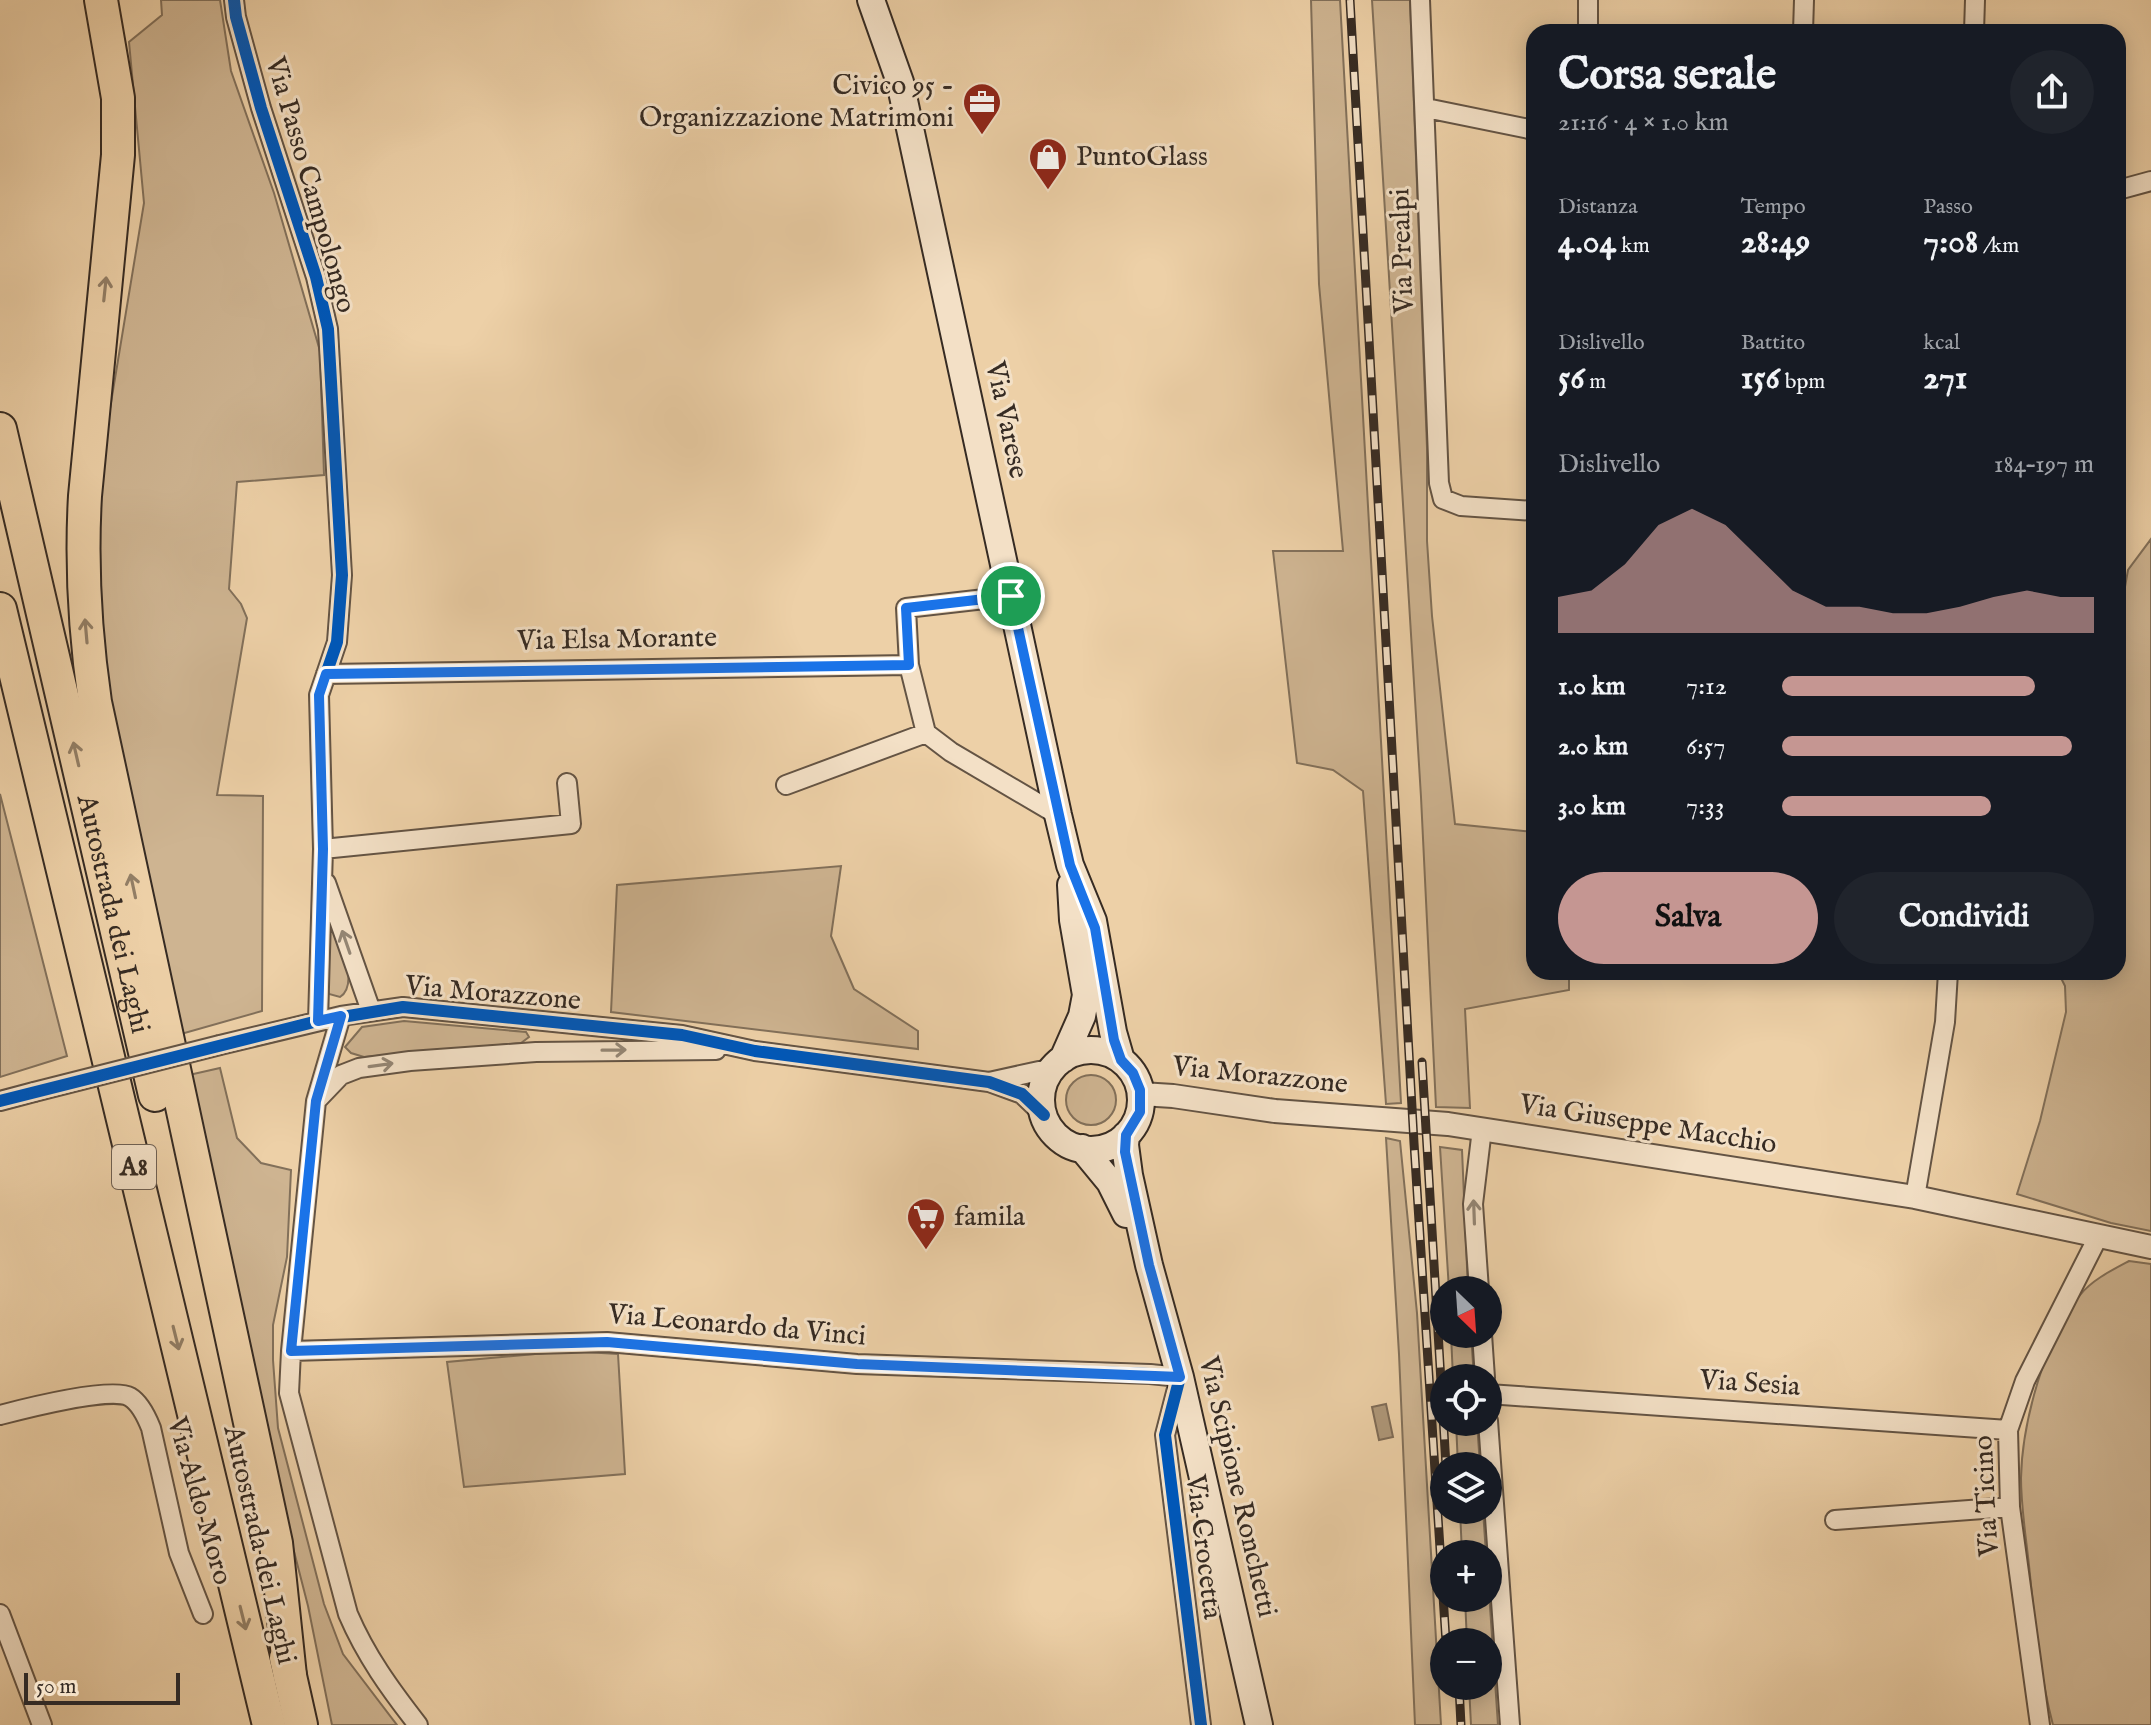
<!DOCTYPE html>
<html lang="it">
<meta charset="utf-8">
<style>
:root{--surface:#171b24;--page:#20242c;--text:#f1f3f6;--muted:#9ea1a6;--accent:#c59692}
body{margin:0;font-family:"IM FELL English",serif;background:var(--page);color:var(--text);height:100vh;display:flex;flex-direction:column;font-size:30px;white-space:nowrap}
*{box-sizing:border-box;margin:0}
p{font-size:26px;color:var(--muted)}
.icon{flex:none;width:44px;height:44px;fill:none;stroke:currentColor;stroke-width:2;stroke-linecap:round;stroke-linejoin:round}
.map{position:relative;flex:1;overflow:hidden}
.panel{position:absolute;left:1526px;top:24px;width:600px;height:956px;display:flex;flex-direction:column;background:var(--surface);border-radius:24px;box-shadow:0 4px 20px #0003}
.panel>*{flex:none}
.needle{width:52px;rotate:155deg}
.buttons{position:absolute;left:1430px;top:1276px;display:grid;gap:16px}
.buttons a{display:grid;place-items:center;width:72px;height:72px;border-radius:50%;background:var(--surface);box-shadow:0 4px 20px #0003;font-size:40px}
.scale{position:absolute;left:24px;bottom:20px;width:156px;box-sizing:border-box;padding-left:8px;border:4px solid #362b23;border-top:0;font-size:22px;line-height:28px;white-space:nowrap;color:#362b23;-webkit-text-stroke:6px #f3e0c6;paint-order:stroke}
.pin{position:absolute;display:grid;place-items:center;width:68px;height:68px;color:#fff;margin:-34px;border:4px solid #fff;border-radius:50%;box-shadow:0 2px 8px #0007}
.round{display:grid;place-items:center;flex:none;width:84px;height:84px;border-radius:42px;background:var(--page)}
.summary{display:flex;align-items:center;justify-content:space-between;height:136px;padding:0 32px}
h1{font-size:44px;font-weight:800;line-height:60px}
.metrics{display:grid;grid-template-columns:repeat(3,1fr);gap:12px;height:136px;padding:8px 32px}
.metrics div{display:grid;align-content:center}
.metrics b{font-size:34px;font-weight:800}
.metrics small{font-size:22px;font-weight:400}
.metrics p{font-size:22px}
.chart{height:224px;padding:16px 32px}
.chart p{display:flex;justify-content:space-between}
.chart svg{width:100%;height:144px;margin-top:8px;fill:var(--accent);opacity:.7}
.button{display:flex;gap:16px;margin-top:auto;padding:16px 32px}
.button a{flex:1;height:92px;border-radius:48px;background:var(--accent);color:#111;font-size:32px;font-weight:800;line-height:92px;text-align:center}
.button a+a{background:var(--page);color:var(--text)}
ul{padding:0 32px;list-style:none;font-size:26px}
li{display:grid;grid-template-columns:128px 96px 1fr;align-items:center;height:60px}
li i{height:20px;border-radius:10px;background:var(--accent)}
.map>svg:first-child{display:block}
</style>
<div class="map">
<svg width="2151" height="1725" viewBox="0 0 2151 1725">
<rect width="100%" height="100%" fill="#edd0a7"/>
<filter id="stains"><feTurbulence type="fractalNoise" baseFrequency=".0025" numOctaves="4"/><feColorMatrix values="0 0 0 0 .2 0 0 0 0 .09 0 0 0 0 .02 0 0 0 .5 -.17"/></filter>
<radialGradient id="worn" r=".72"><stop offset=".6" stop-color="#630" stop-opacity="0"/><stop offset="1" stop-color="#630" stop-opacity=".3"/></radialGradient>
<!-- green -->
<path fill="#ceb491" stroke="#82705a" stroke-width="2" d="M161,0h59l11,71 43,122 46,158 4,124 -87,7 -8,107 12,15 6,14 -30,177 46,1 -1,215 -88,25 -69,-337 -9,-109 7,-139 41,-248 -15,-161 33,-27z
M1311,0h29l61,1103 -15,1 -23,-313 -30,-21 -36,-7 -24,-212h70l-24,-267z
M1372,0h38l17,448v93l5,75 23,208 79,8v140h35v18l-104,19 5,99 -34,-1 -15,-310z
M2151,539v692l-40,-8 -94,-29 23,-73 26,-109 -1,-26 -7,-14h60v-346l10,-56z
M0,794l67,262 -67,21z
M841,866l-10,70 23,53 64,42v18l-307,-37 6,-127z
M329,908c6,22 33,75 11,89l-11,-3 -2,-6z
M404,1021l122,11 3,5 -8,6 -157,14 -13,-4 -6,-6 17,-20z
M220,1068l17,70 24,25 30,7 -4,87 -14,68v35l5,68 46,176 19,50 54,71h-65l-24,-119 -92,-359 -36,-170z
M1066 1100a25 25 0 1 1 50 0a25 25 0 1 1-50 0Z
M1386,1138l14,3 17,172 24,412h-26l-16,-371z
M1440,1147l22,3 6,140h-19z
M2129,1261l22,3v461h-98c-13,-50 -18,-99 -23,-150 -3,-32 -9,-65 -9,-97 1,-54 24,-141 59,-183 12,-15 32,-25 49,-34z
M1451,1334h20l3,44h-21z
M568,1351l50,3 7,120 -161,13 -17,-125z
M1456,1422h21l3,44h-22z
M1460,1510h23l3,44h-24z
M1488,1577l10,148h-27l-2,-39h19v-44h-21l-2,-44h23z"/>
<!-- water -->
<path fill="#af987a" stroke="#7f6c57" stroke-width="2" d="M1386,1404l7,33 -14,3 -7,-33z"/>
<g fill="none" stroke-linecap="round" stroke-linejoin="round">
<defs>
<path id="minor" d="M234,0l2,17 25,91 55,169 12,52 14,246 -5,67 -18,53 4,154 -5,172
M1420,0l19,483 4,16 18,7 73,5
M1588,0v32
M1803,32l1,-32
M1974,32l1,-32
M1426,108l108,22
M2118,190l33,-9
M1011,596l-105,12 3,57 17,68 25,19 107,63
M326,674l583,-9
M786,785l140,-52
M323,849l248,-25 -4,-41
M326,883l45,128
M341,1016l-25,85 -25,250 -2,42 59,221c18,42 42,75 70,111
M220,1045l121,-29 62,-9 279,28 73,16 234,31 33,12 22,21
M989,1082l50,-11 13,-1
M318,1099l23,-24 18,-7 51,-7 126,-9 180,-2
M0,1101l34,-9
M1915,1197l30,-175 3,-50
M1479,1290l-6,-86 9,-75
M1482,1334l3,44
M291,1351l316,-9 250,22 293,10 30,3 -15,58 36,290
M1488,1394l520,36
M0,1415c23,-6 111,-29 130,-18 10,6 17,21 21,31l28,125 24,61
M1488,1421l22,304
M1835,1520l175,-13
M0,1614l42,111
M2040,1725l-30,-218 -2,-77 17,-49 74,-146"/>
<path id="tertiary" d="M1141,1094l32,2 102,15 173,13 467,73 236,50"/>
<path id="secondary" d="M871,0l29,82 158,733 12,50 23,56 20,111 8,28
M1041 1100a50 50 0 1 1 100 0a50 50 0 1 1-100 0Z
M1063,1059l19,-43 4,-21 -13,-75 -2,-35
M1126,1135l-1,10 4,30 20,90 31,112 79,348
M1082,1148l28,34 16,32"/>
<g id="motorway">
<path d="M101,0l17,98v57l-33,341c-4,70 0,137 10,206l181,841 14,133"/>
<path id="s1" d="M0,429l155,666"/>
<path d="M0,609l269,1116"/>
<path d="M286,1658l15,67"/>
</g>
</defs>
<!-- minor casing -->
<use href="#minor" stroke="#645444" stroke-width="22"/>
<!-- tertiary casing -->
<use href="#tertiary" stroke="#645444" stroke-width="26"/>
<!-- secondary casing -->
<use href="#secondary" stroke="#362b23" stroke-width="30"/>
<!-- motorway casing -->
<use href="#motorway" stroke="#362b23" stroke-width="36"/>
<!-- minor -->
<use href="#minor" stroke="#f3e0c6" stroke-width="18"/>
<!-- tertiary -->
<use href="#tertiary" stroke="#f3e0c6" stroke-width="22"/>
<!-- secondary -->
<use href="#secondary" stroke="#f3e0c6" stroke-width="26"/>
<!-- motorway -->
<use href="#motorway" stroke="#edd0a7" stroke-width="32"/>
<defs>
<path id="rail" d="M1350,0l64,1143 32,499
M1422,1062l24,404
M1459,1686l2,39"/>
</defs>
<!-- rail casing -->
<use href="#rail" stroke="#362b23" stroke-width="9"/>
<!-- rail -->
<use href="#rail" stroke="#f3e0c6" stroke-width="6" stroke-dasharray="18" stroke-linecap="butt"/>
<defs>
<path id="minor-bridge" d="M34,1092l186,-47"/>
</defs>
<!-- minor-bridge casing -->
<use href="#minor-bridge" stroke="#645444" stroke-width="22" stroke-linecap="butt"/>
<!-- minor-bridge -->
<use href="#minor-bridge" stroke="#f3e0c6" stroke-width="18"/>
<defs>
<path id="cycleway" d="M234,0l2,17 25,91 55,169 12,52 14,246 -5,67 -18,53 4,154 -5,172
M0,1101l318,-80 85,-14 279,28 73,16 234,31 33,12 22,21
M291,1351l316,-9 250,22 293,10 30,3 -15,58 36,290"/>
</defs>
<!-- cycleway casing -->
<use href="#cycleway" stroke="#f3e0c6" stroke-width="17"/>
<!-- cycleway -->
<use href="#cycleway" stroke="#0057b8" stroke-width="12"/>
</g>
<!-- one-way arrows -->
<defs><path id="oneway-shaft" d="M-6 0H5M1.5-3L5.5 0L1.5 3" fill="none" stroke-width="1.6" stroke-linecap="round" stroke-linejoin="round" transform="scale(2)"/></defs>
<g stroke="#927e65">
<use href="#oneway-shaft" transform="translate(105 289) rotate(-84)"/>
<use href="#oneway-shaft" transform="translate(86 631) rotate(-95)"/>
<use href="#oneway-shaft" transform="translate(76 754) rotate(-103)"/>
<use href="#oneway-shaft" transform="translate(133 886) rotate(-102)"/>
<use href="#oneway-shaft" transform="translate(176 1338) rotate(76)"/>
<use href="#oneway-shaft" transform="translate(243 1618) rotate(76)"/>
</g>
<g stroke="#948674">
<use href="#oneway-shaft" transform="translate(346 942) rotate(-109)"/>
<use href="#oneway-shaft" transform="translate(614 1050) rotate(-1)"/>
<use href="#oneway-shaft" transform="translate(381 1065) rotate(-8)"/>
<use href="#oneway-shaft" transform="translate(1474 1212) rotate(-92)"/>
</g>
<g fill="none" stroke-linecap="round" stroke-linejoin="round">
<defs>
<path id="route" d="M1011,596l59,269 25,63 19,112 7,20 12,13 7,17v22l-14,23 -1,17 24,113 31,112 -323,-13 -250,-22 -316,9 25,-250 25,-85 -23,5 5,-172 -4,-154 7,-21 583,-9 -3,-57z"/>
</defs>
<!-- route casing -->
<use href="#route" stroke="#fff" stroke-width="16"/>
<!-- route -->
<use href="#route" stroke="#1a73e8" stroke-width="10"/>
</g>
<!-- icons -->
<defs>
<symbol id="office-pin" viewBox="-11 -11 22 30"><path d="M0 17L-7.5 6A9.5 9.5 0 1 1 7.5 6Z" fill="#8f2418" stroke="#f3e0c6"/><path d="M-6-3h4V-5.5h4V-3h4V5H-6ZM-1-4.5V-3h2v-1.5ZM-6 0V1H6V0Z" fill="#fff"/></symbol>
<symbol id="shop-pin" viewBox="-11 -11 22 30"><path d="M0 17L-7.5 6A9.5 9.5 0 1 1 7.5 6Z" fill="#8f2418" stroke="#f3e0c6"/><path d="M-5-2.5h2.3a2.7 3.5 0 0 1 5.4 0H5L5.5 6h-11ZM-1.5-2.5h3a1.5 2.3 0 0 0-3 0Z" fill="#fff"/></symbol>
<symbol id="supermarket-pin" viewBox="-11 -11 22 30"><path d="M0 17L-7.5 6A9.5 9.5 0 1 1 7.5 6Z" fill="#8f2418" stroke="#f3e0c6"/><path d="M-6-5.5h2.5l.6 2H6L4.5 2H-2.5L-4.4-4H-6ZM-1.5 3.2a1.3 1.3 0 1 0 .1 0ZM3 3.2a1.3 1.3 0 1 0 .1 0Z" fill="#fff"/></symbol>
</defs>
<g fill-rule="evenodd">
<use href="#office-pin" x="960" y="80" width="44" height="60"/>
<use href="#shop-pin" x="1026" y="135" width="44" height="60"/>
<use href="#supermarket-pin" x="904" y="1195" width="44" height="60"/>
</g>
<g text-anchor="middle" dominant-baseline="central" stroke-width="6" stroke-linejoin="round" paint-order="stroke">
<!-- shield labels -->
<rect fill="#f3e0c6" stroke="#6f6154" stroke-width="2" x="112" y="1145" width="44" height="44" rx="6"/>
<g font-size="26" font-weight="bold" fill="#362b23">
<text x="134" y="1167">A8</text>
</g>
<!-- poi labels -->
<g font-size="28" fill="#362b23" stroke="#f3e0c6" text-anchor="start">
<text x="954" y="86" text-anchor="end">Civico 95 -<tspan x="954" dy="32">Organizzazione Matrimoni</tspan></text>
<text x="1076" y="157">PuntoGlass</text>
<text x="954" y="1217">famila</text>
</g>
<!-- street labels -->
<g font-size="28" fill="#362b23" stroke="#f3e0c6">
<text transform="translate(310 185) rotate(74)">Via Passo Campolongo</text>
<text transform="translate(1403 251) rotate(-92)">Via Prealpi</text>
<text transform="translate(1006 420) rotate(78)">Via Varese</text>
<text transform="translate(617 640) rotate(-1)">Via Elsa Morante</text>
<text stroke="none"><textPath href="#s1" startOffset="498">Autostrada dei Laghi</textPath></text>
<text transform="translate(493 994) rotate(5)">Via Morazzone</text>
<text transform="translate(1260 1076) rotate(6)">Via Morazzone</text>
<text transform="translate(1648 1125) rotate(9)">Via Giuseppe Macchio</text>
<text transform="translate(737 1326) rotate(5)">Via Leonardo da Vinci</text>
<text transform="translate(1750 1384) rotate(4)">Via Sesia</text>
<text transform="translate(1237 1487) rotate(77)">Via Scipione Ronchetti</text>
<text transform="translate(1987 1496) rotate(-93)">Via Ticino</text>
<text transform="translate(199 1501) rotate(74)">Via Aldo Moro</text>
<text transform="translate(259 1545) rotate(77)">Autostrada dei Laghi</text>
<text transform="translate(1203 1547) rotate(83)">Via Crocetta</text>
</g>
</g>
<rect width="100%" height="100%" filter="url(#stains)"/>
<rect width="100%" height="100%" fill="url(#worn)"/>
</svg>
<div class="buttons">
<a><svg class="needle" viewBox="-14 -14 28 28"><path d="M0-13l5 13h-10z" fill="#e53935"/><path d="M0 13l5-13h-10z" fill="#9ea1a6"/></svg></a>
<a><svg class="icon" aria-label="locate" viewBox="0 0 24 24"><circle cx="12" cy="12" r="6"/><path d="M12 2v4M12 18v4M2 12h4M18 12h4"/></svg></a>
<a><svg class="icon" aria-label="layers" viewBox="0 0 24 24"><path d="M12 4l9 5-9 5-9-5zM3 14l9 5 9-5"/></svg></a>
<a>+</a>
<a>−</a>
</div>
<div class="scale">50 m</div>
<div class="pin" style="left:1011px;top:596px;background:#1e9e55"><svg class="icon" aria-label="arrive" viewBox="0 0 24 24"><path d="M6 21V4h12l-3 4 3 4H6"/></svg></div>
<section class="panel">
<div class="summary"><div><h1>Corsa serale</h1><p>21:16 · 4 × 1.0 km</p></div><a class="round"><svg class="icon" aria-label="share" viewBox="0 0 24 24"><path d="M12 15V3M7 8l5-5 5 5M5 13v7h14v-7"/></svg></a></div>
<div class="metrics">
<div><p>Distanza</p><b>4.04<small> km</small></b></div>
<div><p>Tempo</p><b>28:49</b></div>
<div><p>Passo</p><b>7:08<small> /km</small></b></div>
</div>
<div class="metrics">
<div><p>Dislivello</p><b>56<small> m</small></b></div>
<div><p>Battito</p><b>156<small> bpm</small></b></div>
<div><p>kcal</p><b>271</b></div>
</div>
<div class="chart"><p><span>Dislivello</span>184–197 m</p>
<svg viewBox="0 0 160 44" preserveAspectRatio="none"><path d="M0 44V33L10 31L20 23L30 11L40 6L50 11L60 21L70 31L80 36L90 36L100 38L110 38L120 36L130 33L140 31L150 33L160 33V44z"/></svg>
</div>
<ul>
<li><b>1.0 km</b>7:12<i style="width:81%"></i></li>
<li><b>2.0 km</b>6:57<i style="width:93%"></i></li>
<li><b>3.0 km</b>7:33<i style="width:67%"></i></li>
</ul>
<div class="button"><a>Salva</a><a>Condividi</a></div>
</section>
</div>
